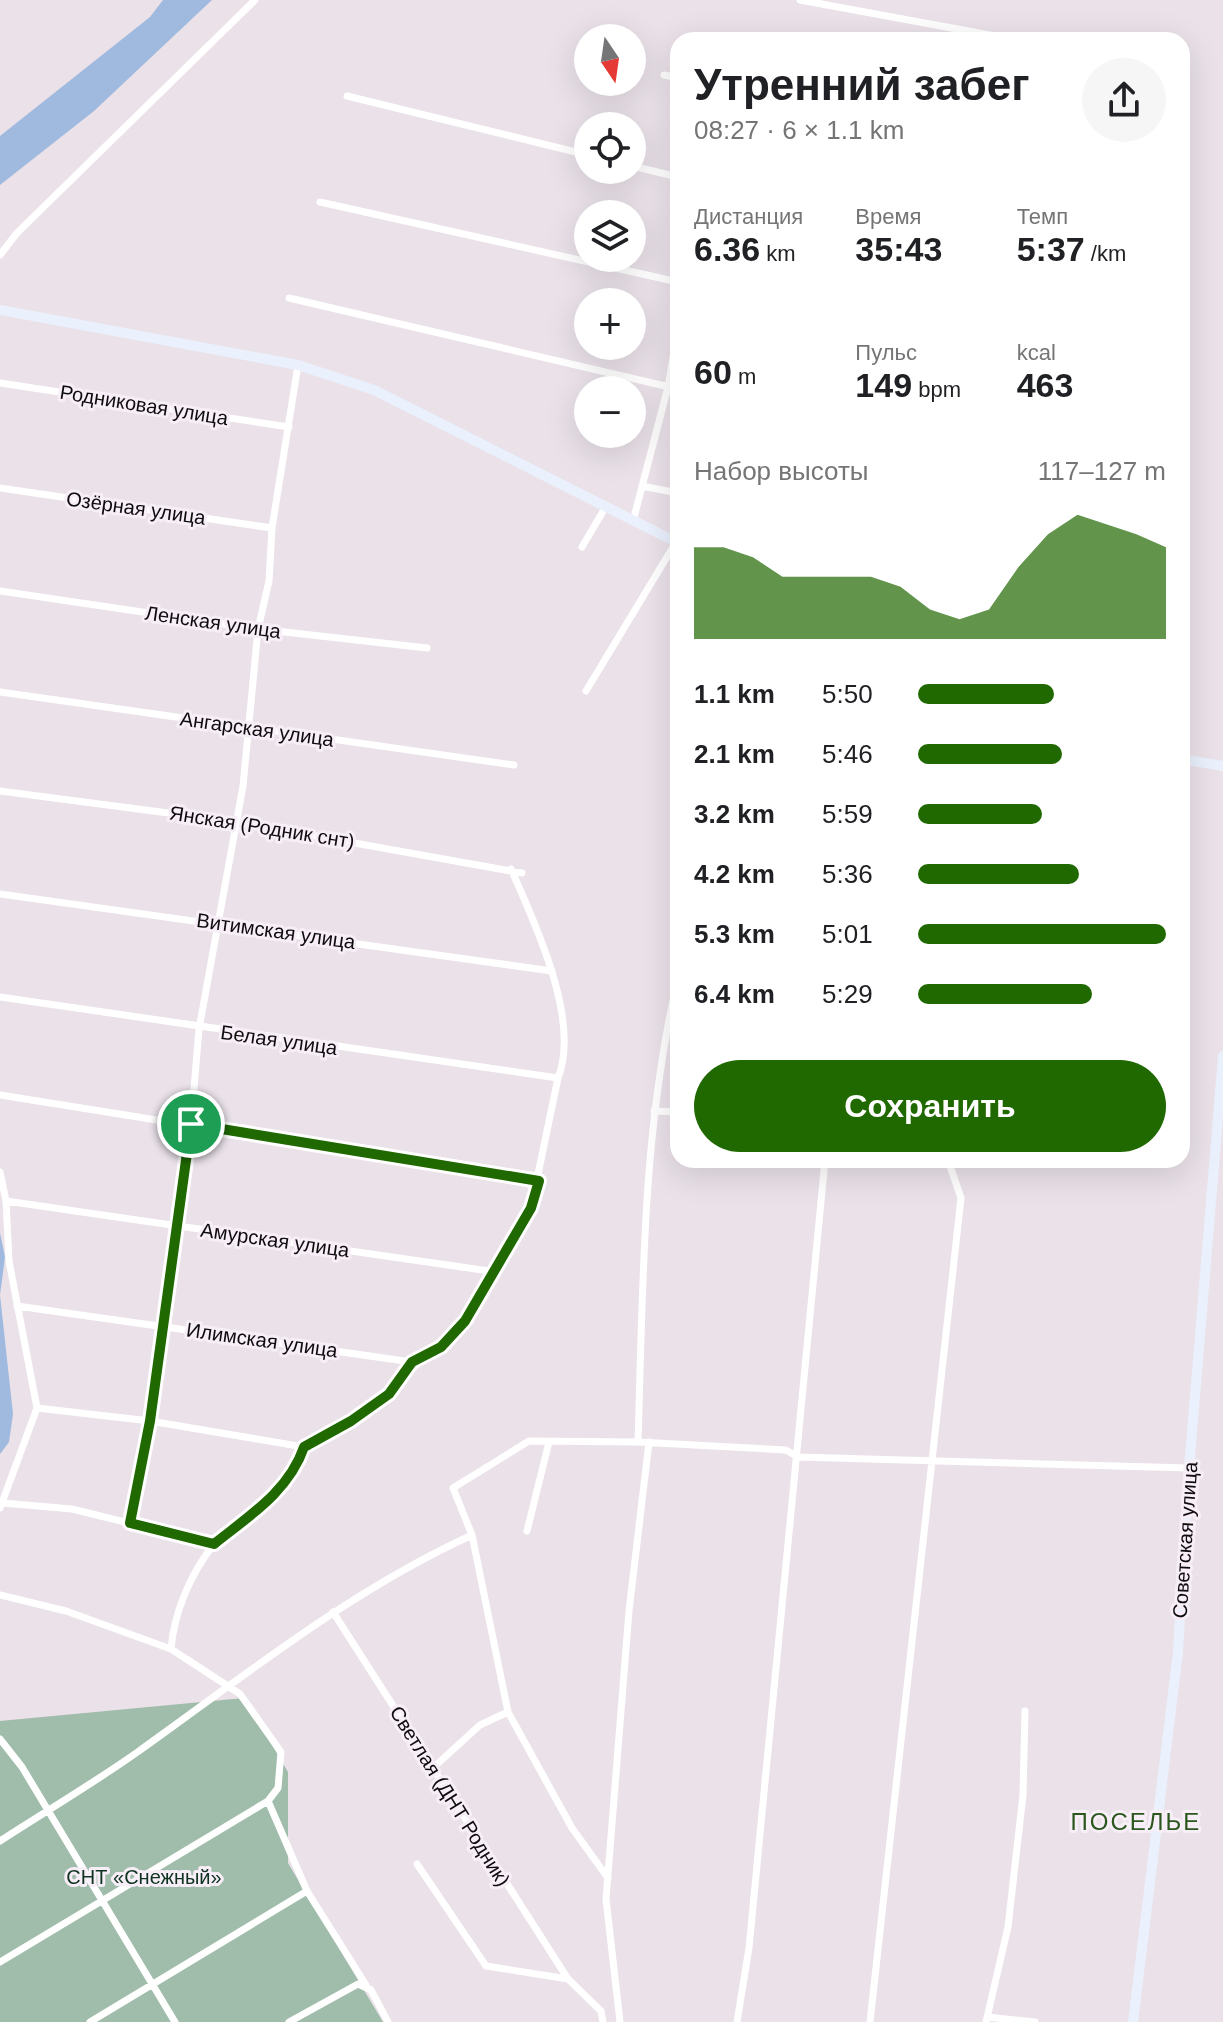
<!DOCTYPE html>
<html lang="ru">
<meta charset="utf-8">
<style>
:root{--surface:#fff;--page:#f6f6f6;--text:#202124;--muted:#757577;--accent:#206800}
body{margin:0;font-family:Arial,sans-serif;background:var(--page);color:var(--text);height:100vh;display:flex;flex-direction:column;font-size:30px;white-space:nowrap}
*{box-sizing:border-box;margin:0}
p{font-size:26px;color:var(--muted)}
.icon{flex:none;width:44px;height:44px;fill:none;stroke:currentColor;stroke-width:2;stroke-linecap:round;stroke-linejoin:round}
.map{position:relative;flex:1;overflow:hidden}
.panel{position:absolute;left:670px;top:32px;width:520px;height:1136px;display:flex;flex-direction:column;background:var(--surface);border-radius:24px;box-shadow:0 8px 32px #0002}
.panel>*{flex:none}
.needle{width:52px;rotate:167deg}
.tools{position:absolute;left:574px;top:24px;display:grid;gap:16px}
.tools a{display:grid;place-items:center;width:72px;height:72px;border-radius:50%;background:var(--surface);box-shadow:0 8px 32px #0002;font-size:40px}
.pin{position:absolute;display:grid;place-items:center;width:68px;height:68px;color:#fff;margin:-34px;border:4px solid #fff;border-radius:50%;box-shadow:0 2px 8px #0007}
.round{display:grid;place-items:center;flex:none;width:84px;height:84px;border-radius:42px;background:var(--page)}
.overview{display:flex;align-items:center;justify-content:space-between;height:136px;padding:0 24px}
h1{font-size:44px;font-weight:700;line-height:60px}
.stats{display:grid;grid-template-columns:repeat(3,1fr);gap:12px;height:136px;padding:8px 24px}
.stats div{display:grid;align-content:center}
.stats b{font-size:34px;font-weight:700}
.stats small{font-size:22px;font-weight:400}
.stats p{font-size:22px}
.chart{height:224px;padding:16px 24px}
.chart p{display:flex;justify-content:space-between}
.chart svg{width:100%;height:144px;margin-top:8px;fill:var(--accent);opacity:.7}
.primary-button{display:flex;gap:16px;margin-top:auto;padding:16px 24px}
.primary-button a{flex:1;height:92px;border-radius:48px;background:var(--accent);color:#fff;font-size:32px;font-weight:700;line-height:92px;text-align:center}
ul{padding:0 24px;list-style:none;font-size:26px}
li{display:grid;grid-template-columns:128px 96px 1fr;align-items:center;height:60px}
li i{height:20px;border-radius:10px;background:var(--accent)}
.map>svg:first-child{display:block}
</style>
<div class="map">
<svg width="1223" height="2022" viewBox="0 0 1223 2022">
<rect width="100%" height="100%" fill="#eae1e9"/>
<!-- green -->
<path fill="#a0bcab" d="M244,1698l44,74v91l95,159h-383v-301z"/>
<!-- water -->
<path fill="#a0badf" d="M163,0h49l-118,111 -94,74v-49l150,-119z
M0,1233l5,24 -5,38 13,119 -4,28 -9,12z"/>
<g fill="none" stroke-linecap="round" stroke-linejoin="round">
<!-- street -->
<path stroke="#fff" stroke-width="7" d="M800,0l217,40
M664,75l14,3
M347,96l241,59
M632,166l46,11
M320,202l358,80
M0,255l17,-22 238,-233
M289,298l389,91
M0,383l289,44
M642,486l36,7
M0,488l272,40
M633,521l35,-134 10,-60
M582,547l23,-39
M0,591l258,38 169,19
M586,691l90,-149
M0,692l514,73
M0,791l237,31 285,51
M0,894l552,77
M0,997l558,81
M0,1095l539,86
M654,1111l24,1
M1050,1163v-3
M0,1172l6,29 3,60 28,147 -37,100
M6,1201l490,71
M17,1306l395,56
M37,1408l113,13 154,26
M638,1442c5,-156 4,-311 40,-464
M3,1503l69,6 142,35c-23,29 -40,68 -43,105
M130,1523l20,-102 41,-297 8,-95 44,-243 15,-157 11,-48 3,-53 26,-163
M527,1531l22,-89
M214,1544c34,-28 75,-53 90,-97l47,-26 38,-27 23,-32 29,-15 24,-26 66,-113 27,-130c23,-57 -23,-155 -47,-209
M0,1595l66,16 105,38 69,45 41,58 -3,36 -10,13 -268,161
M333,1612l235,367 33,32 2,11
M0,1739l22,28 153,255
M434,1767l46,-42 28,-13
M268,1801l39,90 59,94
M0,1841c46,-30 94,-58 139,-90 108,-77 211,-160 333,-216
M417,1864l69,102 82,13
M608,1878l-36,-50 -64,-116 -36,-177 -19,-47 76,-47 109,1 148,8 12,7 391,11
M987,2017l48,5
M90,2022l217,-131
M289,2022l69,-38 13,6 17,32
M620,2022l-14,-123 23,-288 20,-169
M737,2022l12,-74 76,-788
M870,2022l91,-824 -13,-38
M986,2022l22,-95 15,-132 2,-84"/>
<!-- secondary -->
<path stroke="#eaf1fc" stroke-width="10" d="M0,310l298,55 76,25 304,153
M1182,759l41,7
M1133,2022l45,-370 11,-184 34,-412"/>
</g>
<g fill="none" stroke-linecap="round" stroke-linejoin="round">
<defs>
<path id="route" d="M191,1124l348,57 -8,27 -66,113 -24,26 -29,15 -23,32 -38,27 -47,26c-15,44 -55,69 -90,97l-84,-21 20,-102z"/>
</defs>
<!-- route casing -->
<use href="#route" stroke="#fff" stroke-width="16"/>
<!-- route -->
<use href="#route" stroke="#206800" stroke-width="10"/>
</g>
<g text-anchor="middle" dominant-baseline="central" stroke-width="6" stroke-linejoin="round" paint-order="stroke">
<!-- street labels -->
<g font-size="20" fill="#0f0c0e" stroke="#f7eef7">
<text transform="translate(144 405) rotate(9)">Родниковая улица</text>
<text transform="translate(136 508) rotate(8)">Озёрная улица</text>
<text transform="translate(213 622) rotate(8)">Ленская улица</text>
<text transform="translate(257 729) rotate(8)">Ангарская улица</text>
<text transform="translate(262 827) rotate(9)">Янская (Родник снт)</text>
<text transform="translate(276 931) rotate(8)">Витимская улица</text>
<text transform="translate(279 1040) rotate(8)">Белая улица</text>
<text transform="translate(275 1240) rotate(8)">Амурская улица</text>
<text transform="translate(262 1340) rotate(8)">Илимская улица</text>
<text transform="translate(1185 1540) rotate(-86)">Советская улица</text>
<text transform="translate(450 1796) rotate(58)">Светлая (ДНТ Родник)</text>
</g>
<!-- park labels -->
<g font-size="20" fill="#0f3321" stroke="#f7eef7">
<text x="144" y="1877">СНТ «Снежный»</text>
</g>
<!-- quarter labels -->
<g font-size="24" letter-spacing="2" fill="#2b571e" stroke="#f7eef7">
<text x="1136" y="1821">ПОСЕЛЬЕ</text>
</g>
</g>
</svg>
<div class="tools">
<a><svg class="needle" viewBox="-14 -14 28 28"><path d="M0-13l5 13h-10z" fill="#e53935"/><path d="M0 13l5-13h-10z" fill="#757577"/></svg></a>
<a><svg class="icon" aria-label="locate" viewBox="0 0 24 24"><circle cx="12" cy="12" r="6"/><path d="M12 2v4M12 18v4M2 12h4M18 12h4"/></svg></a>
<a><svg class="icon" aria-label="layers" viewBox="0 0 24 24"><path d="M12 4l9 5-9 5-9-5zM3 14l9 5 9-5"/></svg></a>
<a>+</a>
<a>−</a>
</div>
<div class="pin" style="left:191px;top:1124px;background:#1e9e55"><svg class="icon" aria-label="arrive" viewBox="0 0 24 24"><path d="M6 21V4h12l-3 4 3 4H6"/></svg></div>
<section class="panel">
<div class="overview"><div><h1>Утренний забег</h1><p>08:27 · 6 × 1.1 km</p></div><a class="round"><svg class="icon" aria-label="share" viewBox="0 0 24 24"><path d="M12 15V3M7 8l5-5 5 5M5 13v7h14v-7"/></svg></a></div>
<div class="stats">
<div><p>Дистанция</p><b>6.36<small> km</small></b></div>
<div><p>Время</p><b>35:43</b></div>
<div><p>Темп</p><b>5:37<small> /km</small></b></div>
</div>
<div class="stats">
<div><b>60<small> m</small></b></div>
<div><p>Пульс</p><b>149<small> bpm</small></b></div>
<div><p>kcal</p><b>463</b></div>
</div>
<div class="chart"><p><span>Набор высоты</span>117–127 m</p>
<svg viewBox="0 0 160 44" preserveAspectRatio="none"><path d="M0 44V16L10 16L20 19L30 25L40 25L50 25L60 25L70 28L80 35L90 38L100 35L110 22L120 12L130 6L140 9L150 12L160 16V44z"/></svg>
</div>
<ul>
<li><b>1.1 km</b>5:50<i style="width:55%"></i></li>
<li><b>2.1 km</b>5:46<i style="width:58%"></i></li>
<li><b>3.2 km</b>5:59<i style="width:50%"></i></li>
<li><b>4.2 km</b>5:36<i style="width:65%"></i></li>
<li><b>5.3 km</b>5:01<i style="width:100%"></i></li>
<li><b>6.4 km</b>5:29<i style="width:70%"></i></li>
</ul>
<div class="primary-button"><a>Сохранить</a></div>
</section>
</div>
